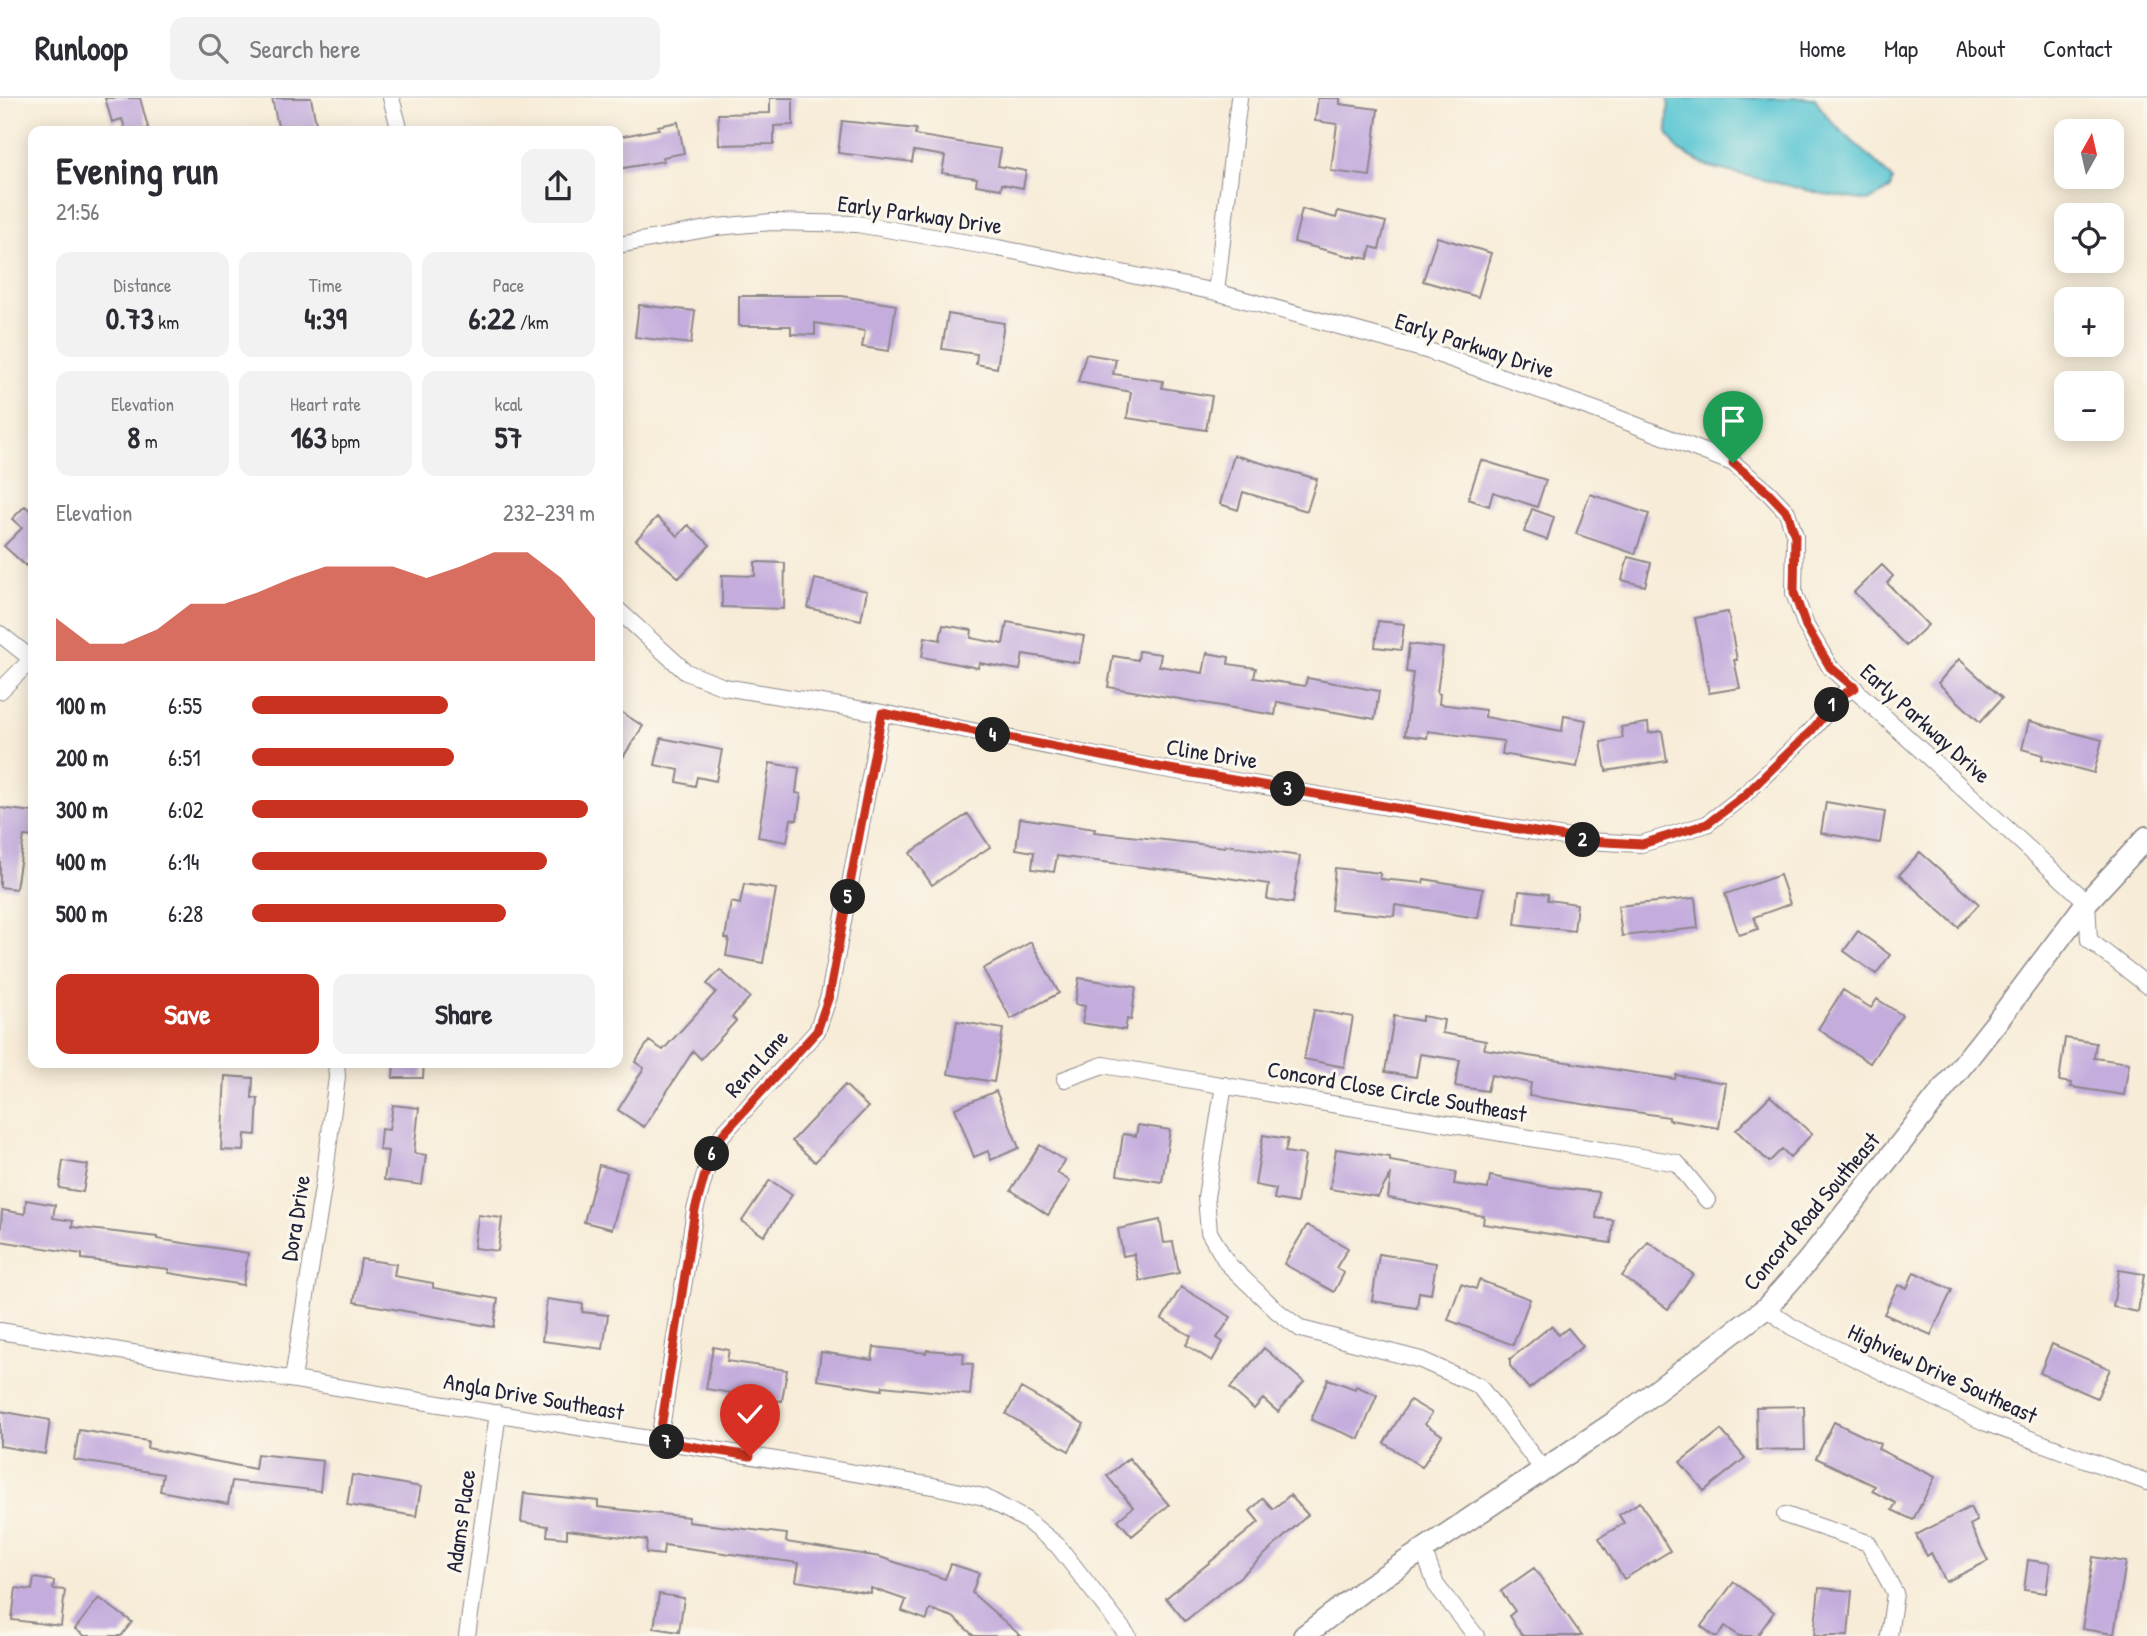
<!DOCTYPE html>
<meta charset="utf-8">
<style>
:root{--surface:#fff;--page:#f2f2f3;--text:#2b2b33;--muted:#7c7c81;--line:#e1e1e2;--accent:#c8321e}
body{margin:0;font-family:"Patrick Hand",sans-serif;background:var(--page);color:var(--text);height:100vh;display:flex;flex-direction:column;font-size:26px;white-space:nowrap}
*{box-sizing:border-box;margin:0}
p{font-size:23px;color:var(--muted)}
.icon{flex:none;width:38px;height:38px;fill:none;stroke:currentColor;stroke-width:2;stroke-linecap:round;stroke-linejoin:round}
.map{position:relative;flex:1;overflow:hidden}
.panel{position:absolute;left:28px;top:28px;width:595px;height:942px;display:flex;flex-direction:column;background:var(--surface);border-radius:14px;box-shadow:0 4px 18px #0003}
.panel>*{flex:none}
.needle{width:46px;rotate:8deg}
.fabs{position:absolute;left:2054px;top:21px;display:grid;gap:14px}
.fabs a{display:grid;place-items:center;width:70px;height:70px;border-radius:14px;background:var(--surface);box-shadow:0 4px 18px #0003;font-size:35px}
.pin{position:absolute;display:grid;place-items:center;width:60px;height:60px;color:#fff;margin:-72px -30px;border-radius:50% 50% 50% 0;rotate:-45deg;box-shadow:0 0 7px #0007}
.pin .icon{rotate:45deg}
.km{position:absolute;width:35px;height:35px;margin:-18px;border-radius:50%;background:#222;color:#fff;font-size:19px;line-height:35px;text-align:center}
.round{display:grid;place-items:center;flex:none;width:74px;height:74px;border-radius:14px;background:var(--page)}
.overview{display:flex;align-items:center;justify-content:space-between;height:119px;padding:0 28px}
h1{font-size:38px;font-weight:700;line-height:52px}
.metrics{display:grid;grid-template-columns:repeat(3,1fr);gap:10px;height:119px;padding:7px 28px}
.metrics div{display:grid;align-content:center;border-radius:14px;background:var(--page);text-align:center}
.metrics b{font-size:30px;font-weight:700}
.metrics small{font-size:19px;font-weight:400}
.metrics p{font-size:19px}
.chart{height:196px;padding:14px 28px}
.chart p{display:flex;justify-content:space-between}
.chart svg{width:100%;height:126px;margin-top:7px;fill:var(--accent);opacity:.7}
.button{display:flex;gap:14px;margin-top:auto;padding:14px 28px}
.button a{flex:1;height:80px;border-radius:14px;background:var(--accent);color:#fff;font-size:28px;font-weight:700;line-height:80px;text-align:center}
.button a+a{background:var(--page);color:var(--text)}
ul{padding:0 28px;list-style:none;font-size:23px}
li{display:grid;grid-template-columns:112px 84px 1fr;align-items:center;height:52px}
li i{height:18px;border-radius:9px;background:var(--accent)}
header{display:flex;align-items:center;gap:42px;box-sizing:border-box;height:98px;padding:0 35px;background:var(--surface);border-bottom:2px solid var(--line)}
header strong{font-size:33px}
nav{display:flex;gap:38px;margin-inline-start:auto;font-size:24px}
.search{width:490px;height:63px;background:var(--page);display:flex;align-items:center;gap:18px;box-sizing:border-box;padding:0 24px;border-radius:14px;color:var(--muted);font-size:26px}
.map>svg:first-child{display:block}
</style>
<header>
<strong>Runloop</strong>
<div class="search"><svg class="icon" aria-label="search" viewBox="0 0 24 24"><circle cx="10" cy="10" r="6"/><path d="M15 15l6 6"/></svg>Search here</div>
<nav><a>Home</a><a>Map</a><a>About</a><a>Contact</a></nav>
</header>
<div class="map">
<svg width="2147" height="1538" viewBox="0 0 2147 1538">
<rect width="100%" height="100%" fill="#fbf7ec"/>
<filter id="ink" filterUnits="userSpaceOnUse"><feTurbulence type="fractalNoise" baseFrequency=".0143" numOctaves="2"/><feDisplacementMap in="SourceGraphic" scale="14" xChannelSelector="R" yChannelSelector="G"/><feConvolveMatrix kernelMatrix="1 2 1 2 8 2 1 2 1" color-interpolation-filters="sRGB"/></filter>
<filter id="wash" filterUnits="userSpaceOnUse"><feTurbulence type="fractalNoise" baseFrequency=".00686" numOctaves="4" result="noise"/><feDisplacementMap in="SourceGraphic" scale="28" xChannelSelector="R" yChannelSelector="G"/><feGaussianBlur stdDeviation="1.57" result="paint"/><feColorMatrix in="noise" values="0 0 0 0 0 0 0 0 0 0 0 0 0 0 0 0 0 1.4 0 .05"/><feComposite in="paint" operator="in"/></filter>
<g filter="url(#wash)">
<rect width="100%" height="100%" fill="#f7ecd8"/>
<!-- water -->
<path fill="#5ac6d3" stroke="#3e7487" stroke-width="2" d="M1669,0h146c17,33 54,52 77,82l-2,9 -22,12 -45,-7 -114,-27 -31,-17 -11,-17z"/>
<g id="blocks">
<!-- building -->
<path fill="#c4addd" d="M105,0h35l9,33h-23l-4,-12 -10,3z
M272,0h39l6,31 -38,2z
M770,0h23v27l-19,1v18l-55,1 -1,-31 52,-1z
M1318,0h22v6l38,5 -8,67 -39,-5 6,-47 -22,-3z
M842,23l74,8 -1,6 86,14 -3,17 28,5 -3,17 -21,-4 -1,5 -25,-4 1,-7 -35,-5 3,-17 -31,-5 -2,11 -74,-9z
M678,24l6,31 -21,4 1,4 -46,8v-32l41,-8 -1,-3z
M1302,111l34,9 2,-7 48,11 -7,27 -8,-2 -3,12 -12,-3v2l-62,-16z
M1437,139l54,16 -13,44 -55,-16z
M739,198h103l54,9 -7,46 -27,-4 3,-16 -50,-8v12l-24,-1v-8h-52z
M639,207l56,6 -4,33 -56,-7z
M948,216l56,9 -7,45 -21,-4 1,-10 -35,-5z
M1086,256l30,5 -3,15 50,7 -1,7 50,8 -6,34 -79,-12 4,-26 -53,-10z
M1234,357l83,24 -10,32 -64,-19 -5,18 -18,-6z
M1481,362l65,20 -9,27 -44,-15 -4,14 -21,-7z
M1590,396l59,20 -14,40 -59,-20z
M25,408l8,7v46l-7,7 -22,-20 18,-18 -10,-9z
M1532,411l22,8 -7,23 -23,-8z
M657,419l21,19 10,-11 22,20 -31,33 -43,-38z
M1628,459l23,6 -6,23 -23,-6z
M755,464l30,1 -1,46 -62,-2v-32l33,1z
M1882,467l11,11 -6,7 41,42 -22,21 -52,-54z
M815,481l52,12 -6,29 -53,-12z
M1728,514l9,48h-3l6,28 -31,5 -14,-75z
M1378,523l26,3 -3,26 -26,-3z
M1007,524l77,14 -5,27 -56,-9 -3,16 -41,-7 -1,5 -56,-11 3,-20 15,3 3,-15 29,5 -1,8 32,6z
M1409,546l34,4 -6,45 3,1 -1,10 46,6v7l77,14 2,-15 22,4 -9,47 -75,-13 2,-13 -76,-10 -1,7 -22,-3 8,-62 -7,-1z
M1139,553l22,3 -2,12 44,7 4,-20 22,4 -1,7 28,4 -2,10 51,8 2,-8 72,13 -4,28 -98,-17 -2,13 -167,-28 5,-31 25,4z
M1959,561l43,39 -22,24 -42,-39z
M618,612l25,16 -25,39z
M2029,623l73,19 -8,33 -52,-14 1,-4 -21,-6z
M1648,625l1,10 13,-2 5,30 -61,10 -5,-29 22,-4 -2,-11z
M661,640l61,12 -6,31 -19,-4 -2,9 -18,-4 2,-12 -24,-5z
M770,665l29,5 -3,25 5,1 -4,26 -6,-1 -4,23 -29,-5z
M1826,704l59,10 -5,31 -59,-10z
M0,710l33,4v25l-9,-1 -8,53 -16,-2z
M968,716l22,33 -58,38 -22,-32z
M1020,720l75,11 -1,3 131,15v-2l75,11 -7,47 -26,-4 2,-15 -48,-7 -164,-21 -3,16 -22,-3 2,-17 -18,-3z
M1920,754l59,52 -21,23 -59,-52z
M1335,770l45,5v6l43,4 1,-4 59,10 -5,29 -83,-13 -1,11 -63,-6z
M1780,777l10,29 -36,13 4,12 -19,6 -14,-41z
M744,786l32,5 -13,74 -37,-7 3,-17 -4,-1 6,-36 9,2z
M1519,793l29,3v6l29,4 -3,27 -59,-7z
M1695,800l3,30 -76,8 -4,-30z
M1858,833l32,24 -14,19 -32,-23z
M1031,844l28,51 -48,26 -28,-50z
M720,872l30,27 -18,20 4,4 -35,38 -8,-8 -49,76 -26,-17 26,-42 -9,-6 14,-21 14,9 53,-58 -9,-8z
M1079,880l57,9 -5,33 -4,-1 -2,11 -43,-7 3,-17 -10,-2z
M1843,892l28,18 6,-9 25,16 -32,48 -52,-34z
M1314,912l39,7 -9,50 -40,-8z
M1394,918l28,5v-5l22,4 -2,13 44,8 -2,8 191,30 1,-4 50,8 -7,45 -50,-8v-3l-140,-21 2,-13 -40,-8 -4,16 -32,-5 5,-26 -40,-6 -4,23 -31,-5z
M957,923l46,8 -9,53 -46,-8z
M2065,940l31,5 -2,15 35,5 -5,32 -53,-8 1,-4 -13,-2z
M394,964h30l-1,16h-30z
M225,978l28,2 -1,20h6l-2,37 -11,-1 -1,17 -23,-1z
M845,987l23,22 -53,55 -23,-21z
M996,993l23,57 -28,12 -3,-9 -14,6 -19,-49z
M1770,998l42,38 -22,23 -8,-8 -13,13 -33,-32z
M393,1007l26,3 -5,45 12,2 -4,30 -38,-5 4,-29 -9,-1 2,-21 8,1z
M1138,1027l32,5 -8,52 -45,-7 6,-41 13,2z
M1263,1037l25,4 -3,13 20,3 -8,48 -23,-4 2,-10 -21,-4z
M1040,1047l25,16 -8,12 13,8 -22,34 -37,-25z
M1336,1051l54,8v4l66,11 -2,12 34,5 2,-13 52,10 57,6 -3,26 17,2 -2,23 -128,-19 1,-8 -96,-18 3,-25 -13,24 -48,-8z
M63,1063l25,4 -5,27 -24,-4z
M599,1067l28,7 -15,57 -28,-7z
M770,1082l22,15 -28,41 -22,-15z
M26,1102l29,5 -2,13 20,3 -1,6 85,10v2l91,14 -5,32 -74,-12v-4l-87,-10v-5l-82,-13 2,-31 23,4z
M478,1117l24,3 -4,33 -24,-3z
M1160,1122l4,23 9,-1 6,31 -39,8 -6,-27 -11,2 -5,-27z
M1307,1127l41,23 -12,20 8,5 -10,19 -50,-28z
M1648,1144l45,32 -25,35 -46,-33z
M1379,1156l57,9 -5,31 -12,-2 -2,16 -45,-7z
M361,1161l35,5 -2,12 39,7v5l65,11 -4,28 -140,-25z
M2119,1172l25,4 -6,38 -25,-5z
M1914,1174l38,18 -21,45 -47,-21 14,-29 9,3z
M1479,1182l51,19 -17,46 -65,-25 13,-36 15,5z
M1181,1189l50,30 -14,21 6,4 -11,19 -26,-16 5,-9 -29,-17z
M547,1201l36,5 -1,8 26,3 -5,34 -61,-8z
M1551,1228l8,9 9,-7 15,18 -54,43 -19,-23v-7z
M2052,1246l58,25 -13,29 -57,-25z
M713,1249l16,3 -2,11 60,9 -5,31 -76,-12z
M874,1249l52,6 1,-3 37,3 -1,10 10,1 -3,31 -87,-9 -1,4 -65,-10 4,-28 51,8z
M1264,1250l40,34 -26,30 -15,-13 -9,10 -24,-21z
M1328,1281l27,10 1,-3 21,9 -18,44 -48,-19z
M1021,1290l63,36 -15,27 -63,-37z
M1410,1302l22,13 -7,11 17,11 -20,32 -38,-24z
M1804,1308l1,43 -48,1 -1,-43z
M0,1313l50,9 -5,34 -45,-8z
M1834,1324l46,22 -2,5 57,28 -22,43 -21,-10 4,-7 -24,-12 3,-5 -59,-28z
M79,1332l69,11 -1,7 108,21 2,-15 66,7 -3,30 -88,-10 -4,23 -68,-13 3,-17 -89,-14z
M1721,1332l24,28 -41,33 -24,-29z
M1129,1360l40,47 -37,31 -14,-16 15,-13 -26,-31z
M352,1377l69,12 -5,29 -69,-11z
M524,1395l74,8v6l90,10v5l99,12 -1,8 94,15 65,22 6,-15 28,9 -7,20 49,43h-47l-21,-19 -23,-8 -3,11 -25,-9 4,-11 -35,-12v5l-75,-12 3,-18 -135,-18 -1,10 -17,-2 1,-13 -80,-10v8l-20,-2 1,-10 -27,-4z
M1290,1397l18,20 -67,61 -56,45 -19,-23 93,-76 -9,-11 13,-13 10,11z
M1640,1404l30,49 -46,28 -25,-41 25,-15 -5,-8z
M1970,1409l7,14 -7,4 18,36 -42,21 -15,-29 -4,3 -11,-21z
M2093,1459l33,5 -12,72 -32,-5z
M2028,1462l22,3 -4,30 -22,-3z
M1534,1470l48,68h-59l-14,-20 6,-5 -14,-20z
M34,1480l20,3 -1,8 12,1 -4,36 -49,-6 4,-32 16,2z
M1734,1484l40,30 -17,24h-18l-14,-10 -7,10h-4l-13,-10z
M1819,1490l33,3 -4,45h-34z
M659,1496l25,4 -5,34 -25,-4z
M99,1500l33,24 -11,14h-36l-10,-7z"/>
</g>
</g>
<g filter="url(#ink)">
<use href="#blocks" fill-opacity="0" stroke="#8c878a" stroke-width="2"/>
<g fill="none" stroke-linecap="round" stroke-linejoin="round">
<defs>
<path id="minor" d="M391,0l9,33
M618,147l99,-18 55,-5 85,2 141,24 218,44 210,58 181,64 126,49 35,29 19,20 8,24 -1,57 12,33 24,41 257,235 2,38 58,45
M1216,194l23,-194
M618,512l68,62 38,15 158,26 270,54 436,74 53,3 66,-20 37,-29 68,-65 28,-34 15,-8
M0,536l33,26
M0,593l33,-33
M1065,981l38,-14 574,98 30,37
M1224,987l-18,112 3,35 18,31 50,48 24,18 120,31 58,26 65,85
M1766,1210l26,19 192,95 163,60
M0,1233l933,155 51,11 42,23 32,26 70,90
M293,1281l31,-198 13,-104 -1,-15
M659,1343l36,-231 14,-50 13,-25 95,-104 12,-35 53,-283
M1785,1417l83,28 27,50 -6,43
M1423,1451l13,36 40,51
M467,1538l31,-223"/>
<path id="tertiary" d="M1304,1538l62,-48 249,-166 151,-114 40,-45 196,-248 85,-113 60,-65"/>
</defs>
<!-- minor casing -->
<use href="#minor" stroke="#8c878a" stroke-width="18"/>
<!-- tertiary casing -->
<use href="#tertiary" stroke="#8c878a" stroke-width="24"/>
<!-- minor -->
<use href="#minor" stroke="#fff" stroke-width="16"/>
<!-- tertiary -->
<use href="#tertiary" stroke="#fff" stroke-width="21"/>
</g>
</g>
<g fill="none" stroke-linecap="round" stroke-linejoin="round" filter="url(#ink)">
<defs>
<path id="route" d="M750,1358l-91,-15 36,-231 14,-50 13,-25 95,-104 12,-35 53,-283 270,53 436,75 54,3 65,-20 37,-28 68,-66 28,-34 15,-8 -25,-21 -24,-41 -12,-33 1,-57 -8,-24 -19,-20 -35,-29"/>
</defs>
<!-- route casing -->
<use href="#route" stroke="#fff" stroke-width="14"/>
<!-- route -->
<use href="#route" stroke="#c8321e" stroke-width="9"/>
</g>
<g text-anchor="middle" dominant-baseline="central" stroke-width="6" stroke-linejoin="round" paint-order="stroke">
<!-- street labels -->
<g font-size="23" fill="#22223b" stroke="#fbf7ec">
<text transform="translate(920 116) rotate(8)">Early Parkway Drive</text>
<text transform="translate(1475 247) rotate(18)">Early Parkway Drive</text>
<text transform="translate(1926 625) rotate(42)">Early Parkway Drive</text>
<text transform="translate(1212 655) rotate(9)">Cline Drive</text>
<text transform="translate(756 965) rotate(-48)">Rena Lane</text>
<text transform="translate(1397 993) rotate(10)">Concord Close Circle Southeast</text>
<text transform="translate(1811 1113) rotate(-50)">Concord Road Southeast</text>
<text transform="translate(295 1120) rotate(-81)">Dora Drive</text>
<text transform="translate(1943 1275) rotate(25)">Highview Drive Southeast</text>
<text transform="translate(534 1298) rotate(10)">Angla Drive Southeast</text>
<text transform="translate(460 1423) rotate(-82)">Adams Place</text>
</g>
</g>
</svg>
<div class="fabs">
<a><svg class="needle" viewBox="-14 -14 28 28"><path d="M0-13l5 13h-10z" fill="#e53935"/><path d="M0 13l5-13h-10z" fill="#7c7c81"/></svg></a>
<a><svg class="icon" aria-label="locate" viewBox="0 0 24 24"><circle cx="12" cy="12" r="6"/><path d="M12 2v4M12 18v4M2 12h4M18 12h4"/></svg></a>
<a>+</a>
<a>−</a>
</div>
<div class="pin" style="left:1733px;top:365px;background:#1e9e55"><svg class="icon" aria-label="arrive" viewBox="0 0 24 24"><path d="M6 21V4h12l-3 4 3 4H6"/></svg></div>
<div class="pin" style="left:750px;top:1358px;background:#d93025"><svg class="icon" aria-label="check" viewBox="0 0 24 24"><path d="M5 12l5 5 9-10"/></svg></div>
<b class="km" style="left:1832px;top:607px">1</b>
<b class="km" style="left:1583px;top:742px">2</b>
<b class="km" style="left:1288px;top:691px">3</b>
<b class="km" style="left:993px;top:637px">4</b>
<b class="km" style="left:848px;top:799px">5</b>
<b class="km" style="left:712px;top:1056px">6</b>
<b class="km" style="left:667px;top:1344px">7</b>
<section class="panel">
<div class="overview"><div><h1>Evening run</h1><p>21:56</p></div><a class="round"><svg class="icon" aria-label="share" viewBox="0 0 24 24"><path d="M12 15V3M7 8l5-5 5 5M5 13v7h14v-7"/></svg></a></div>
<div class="metrics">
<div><p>Distance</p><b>0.73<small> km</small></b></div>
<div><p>Time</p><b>4:39</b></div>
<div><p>Pace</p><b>6:22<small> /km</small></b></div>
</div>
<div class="metrics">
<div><p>Elevation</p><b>8<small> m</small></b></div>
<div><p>Heart rate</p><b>163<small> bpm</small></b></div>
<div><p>kcal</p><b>57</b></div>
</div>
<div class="chart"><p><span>Elevation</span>232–239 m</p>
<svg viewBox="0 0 160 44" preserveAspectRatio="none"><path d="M0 44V29L10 38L20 38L30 33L40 24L50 24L60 20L70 15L80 11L90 11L100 11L110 15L120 11L130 6L140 6L150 15L160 29V44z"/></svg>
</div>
<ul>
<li><b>100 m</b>6:55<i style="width:57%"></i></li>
<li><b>200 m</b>6:51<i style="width:59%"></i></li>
<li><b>300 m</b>6:02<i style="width:98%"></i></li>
<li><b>400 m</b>6:14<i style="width:86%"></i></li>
<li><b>500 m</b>6:28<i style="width:74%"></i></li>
</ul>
<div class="button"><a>Save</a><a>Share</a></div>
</section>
</div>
